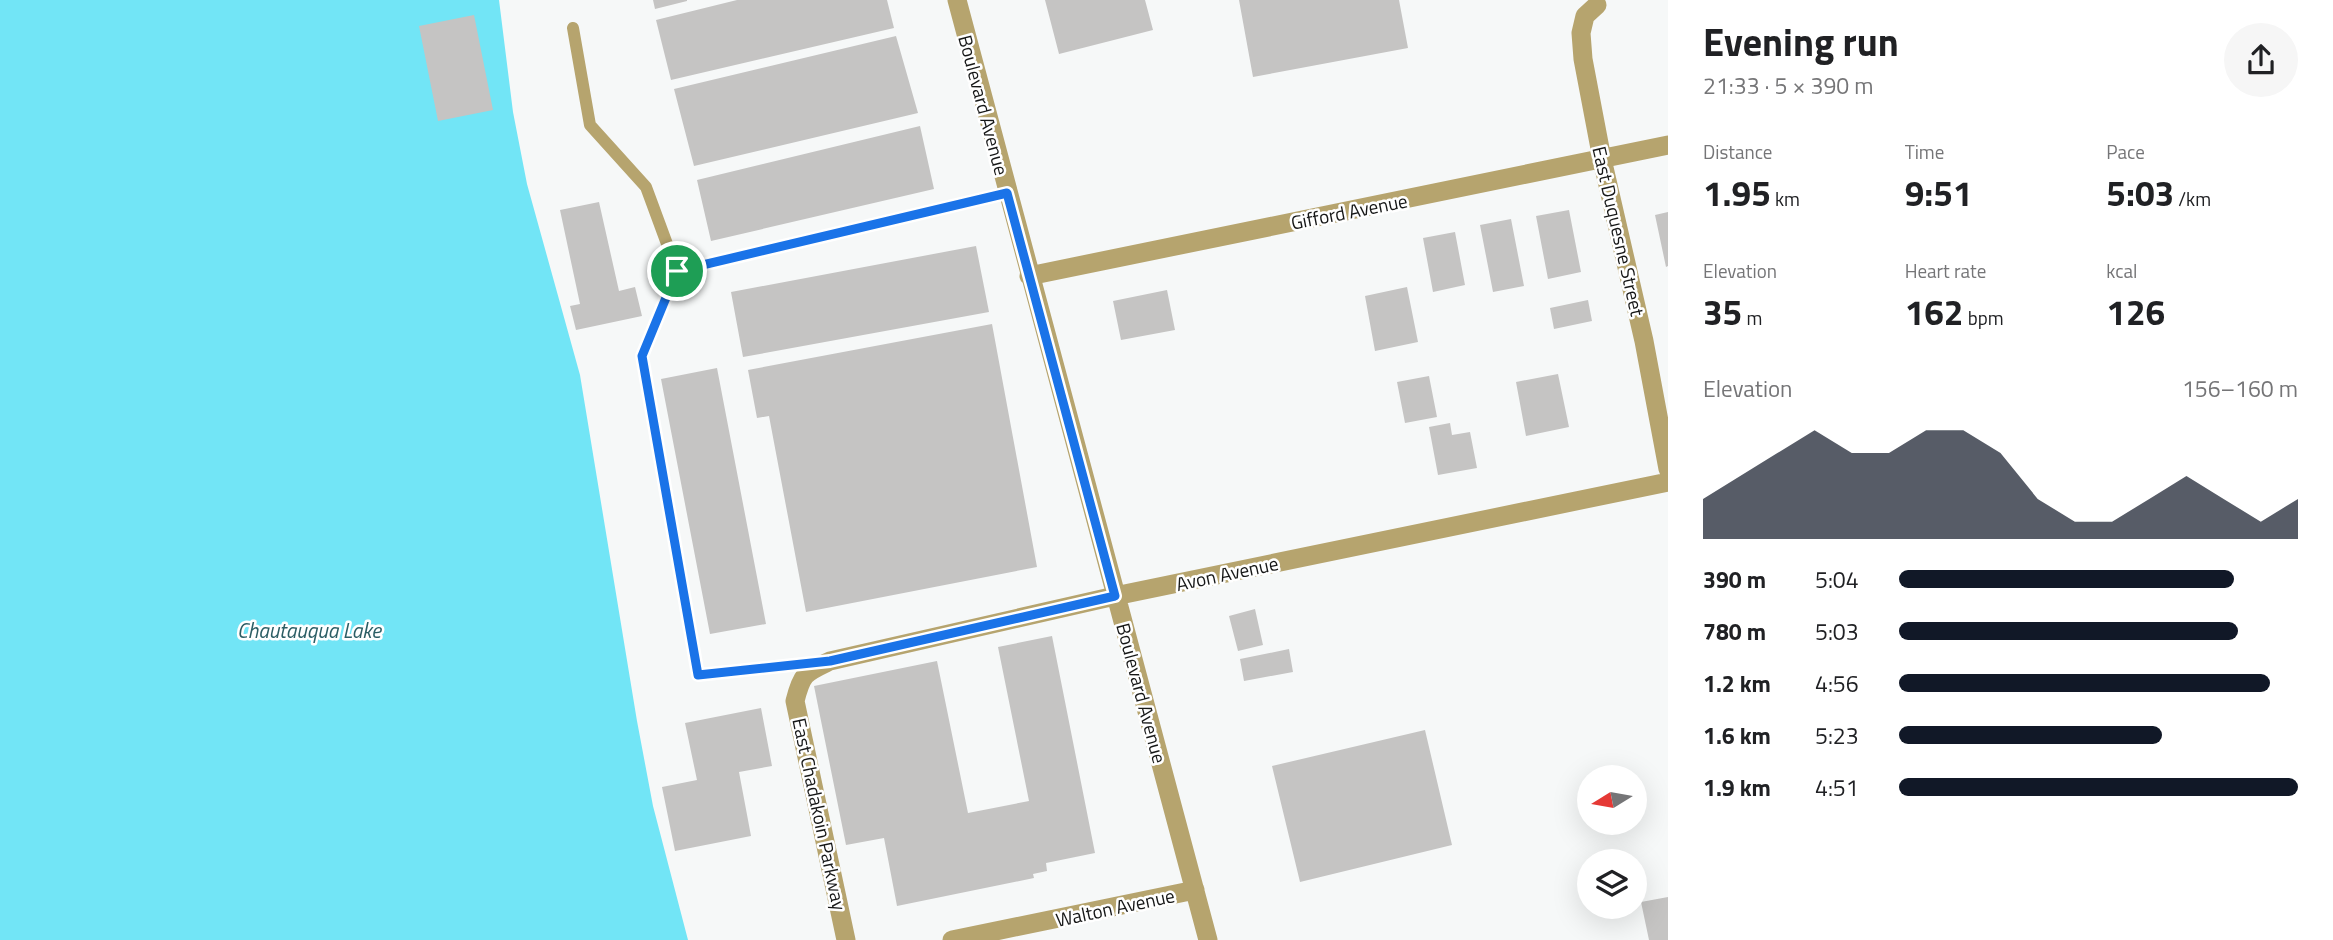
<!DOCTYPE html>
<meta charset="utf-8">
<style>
:root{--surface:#fff;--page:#f6f6f6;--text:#202124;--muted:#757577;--accent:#111827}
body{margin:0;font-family:"Titillium Web",sans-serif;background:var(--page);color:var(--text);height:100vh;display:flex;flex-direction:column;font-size:26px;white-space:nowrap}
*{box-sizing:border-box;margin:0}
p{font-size:23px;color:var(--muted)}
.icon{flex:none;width:38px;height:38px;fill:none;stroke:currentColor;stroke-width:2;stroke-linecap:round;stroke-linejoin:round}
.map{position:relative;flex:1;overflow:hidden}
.sheet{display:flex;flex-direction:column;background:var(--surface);width:665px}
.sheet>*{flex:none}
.needle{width:46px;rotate:259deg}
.tools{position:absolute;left:1577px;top:765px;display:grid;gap:14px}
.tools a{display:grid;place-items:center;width:70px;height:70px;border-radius:50%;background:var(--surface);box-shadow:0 7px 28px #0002;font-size:35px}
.pin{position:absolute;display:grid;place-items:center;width:60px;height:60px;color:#fff;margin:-30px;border:4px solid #fff;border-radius:50%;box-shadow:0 2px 7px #0007}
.round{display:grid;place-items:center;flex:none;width:74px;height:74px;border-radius:37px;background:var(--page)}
.head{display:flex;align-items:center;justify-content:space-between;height:119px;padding:0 35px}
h1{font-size:38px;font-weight:700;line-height:52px}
.figures{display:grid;grid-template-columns:repeat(3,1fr);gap:10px;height:119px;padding:7px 35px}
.figures div{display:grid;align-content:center}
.figures b{font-size:35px;font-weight:700}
.figures small{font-size:19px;font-weight:400}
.figures p{font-size:19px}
.chart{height:196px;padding:14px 35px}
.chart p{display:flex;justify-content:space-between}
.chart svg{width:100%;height:126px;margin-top:7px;fill:var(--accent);opacity:.7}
ul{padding:0 35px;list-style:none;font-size:23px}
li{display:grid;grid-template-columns:112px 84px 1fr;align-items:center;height:52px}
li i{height:18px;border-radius:9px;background:var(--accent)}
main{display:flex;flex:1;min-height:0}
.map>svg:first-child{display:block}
</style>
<main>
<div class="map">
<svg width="1668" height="940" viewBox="0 0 1668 940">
<rect width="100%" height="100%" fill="#f6f8f8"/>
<!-- water -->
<path fill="#72e5f6" d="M0,0h499l14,112 14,72 53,191 57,346 16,85 35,134h-688z"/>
<!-- building -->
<path fill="#c5c4c3" d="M653,0h34v1l-32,8z
M737,0h150l7,28 -223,52 -15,-60z
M1045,0h100l8,30 -94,24z
M1239,0h160l9,48 -155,29z
M474,15l19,95 -55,11 -19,-95z
M896,36l22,77 -224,53 -20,-77z
M920,126l14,63 -223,52 -14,-61z
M599,202l20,89 16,-4 7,29 -66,14 -6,-24 10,-2 -20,-94z
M1569,210l12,62 -33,7 -12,-63z
M1668,212v54l-2,1 -11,-52z
M1511,219l13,67 -31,6 -13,-67z
M1455,232l10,53 -32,7 -10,-54z
M976,246l13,66 -246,45 -12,-65z
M1407,287l11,55 -43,9 -10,-55z
M1167,290l8,40 -54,10 -8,-39z
M1588,300l4,21 -38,8 -4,-21z
M992,324l45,243 -231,45 -37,-196 -12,2 -9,-48z
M717,368l49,256 -56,10 -49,-255z
M1558,374l11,53 -43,9 -10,-54z
M1429,376l8,41 -32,6 -8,-41z
M1450,423l2,12 18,-3 7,36 -39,7 -9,-48z
M1255,609l8,36 -25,6 -9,-35z
M1052,636l43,217 -49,10 1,8 -14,3 1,4 -137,28 -13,-68 -38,7 -32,-159 123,-25 31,152 61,-12 -31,-154z
M1289,649l4,23 -49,9 -4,-22z
M761,708l11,58 -33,6 12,64 -76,15 -13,-64 35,-7 -12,-57z
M1425,730l27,115 -152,37 -28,-116z
M1668,897v43h-19l-8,-38z"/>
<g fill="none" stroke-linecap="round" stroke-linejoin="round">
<!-- service -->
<path stroke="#b6a46e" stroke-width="12" d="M573,28l17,97 56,62 31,84
M820,662l-122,13 -56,-319 35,-85 330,-78"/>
<!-- minor -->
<path stroke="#b6a46e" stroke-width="19" d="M957,0l251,940
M1597,5l-12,11 -4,17 2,26 19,100 42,182 24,128
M1029,276l639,-131
M846,940l-51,-239c7,-28 10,-28 35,-40l285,-65 553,-114
M952,940l243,-50"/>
</g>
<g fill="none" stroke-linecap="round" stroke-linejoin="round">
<defs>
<path id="route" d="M1007,193l108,403 -285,65 -132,14 -56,-319 35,-85z"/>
</defs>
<!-- route casing -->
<use href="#route" stroke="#fff" stroke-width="14"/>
<!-- route -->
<use href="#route" stroke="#1a73e8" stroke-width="9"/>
</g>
<g text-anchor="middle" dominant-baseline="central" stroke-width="5" stroke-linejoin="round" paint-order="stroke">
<!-- street labels -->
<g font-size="19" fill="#161717" stroke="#fff">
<text transform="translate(984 105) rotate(75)">Boulevard Avenue</text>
<text transform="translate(1349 211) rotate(-11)">Gifford Avenue</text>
<text transform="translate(1619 231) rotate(77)">East Duquesne Street</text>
<text transform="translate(1227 573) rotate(-12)">Avon Avenue</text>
<text transform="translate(1142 693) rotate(75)">Boulevard Avenue</text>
<text transform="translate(820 814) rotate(78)">East Chadakoin Parkway</text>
<text transform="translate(1115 907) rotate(-12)">Walton Avenue</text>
</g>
<!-- water labels -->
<g font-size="21" font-style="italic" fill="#2c5e65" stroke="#fff">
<text x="309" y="630">Chautauqua Lake</text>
</g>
</g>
</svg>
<div class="tools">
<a><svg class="needle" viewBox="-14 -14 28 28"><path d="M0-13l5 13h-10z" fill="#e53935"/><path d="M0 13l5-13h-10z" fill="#757577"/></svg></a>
<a><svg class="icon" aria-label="layers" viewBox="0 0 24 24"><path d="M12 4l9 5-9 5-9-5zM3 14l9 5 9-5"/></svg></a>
</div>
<div class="pin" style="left:677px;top:271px;background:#1e9e55"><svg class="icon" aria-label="arrive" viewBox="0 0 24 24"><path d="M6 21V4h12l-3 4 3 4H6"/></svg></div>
</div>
<section class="sheet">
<div class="head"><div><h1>Evening run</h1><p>21:33 · 5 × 390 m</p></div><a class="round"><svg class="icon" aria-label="share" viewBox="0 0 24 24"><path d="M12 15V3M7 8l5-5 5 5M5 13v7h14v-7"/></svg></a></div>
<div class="figures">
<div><p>Distance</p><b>1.95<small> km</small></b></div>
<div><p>Time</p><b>9:51</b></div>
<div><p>Pace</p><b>5:03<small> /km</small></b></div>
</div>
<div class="figures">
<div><p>Elevation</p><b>35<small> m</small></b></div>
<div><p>Heart rate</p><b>162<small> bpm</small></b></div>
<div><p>kcal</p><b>126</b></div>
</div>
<div class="chart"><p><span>Elevation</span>156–160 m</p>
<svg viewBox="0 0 160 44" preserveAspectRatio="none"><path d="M0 44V30L10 22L20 14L30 6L40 14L50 14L60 6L70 6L80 14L90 30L100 38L110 38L120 30L130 22L140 30L150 38L160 30V44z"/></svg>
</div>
<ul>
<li><b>390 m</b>5:04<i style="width:84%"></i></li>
<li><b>780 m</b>5:03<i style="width:85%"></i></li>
<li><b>1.2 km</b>4:56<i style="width:93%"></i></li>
<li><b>1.6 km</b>5:23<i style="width:66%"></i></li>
<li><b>1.9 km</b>4:51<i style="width:100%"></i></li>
</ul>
</section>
</main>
